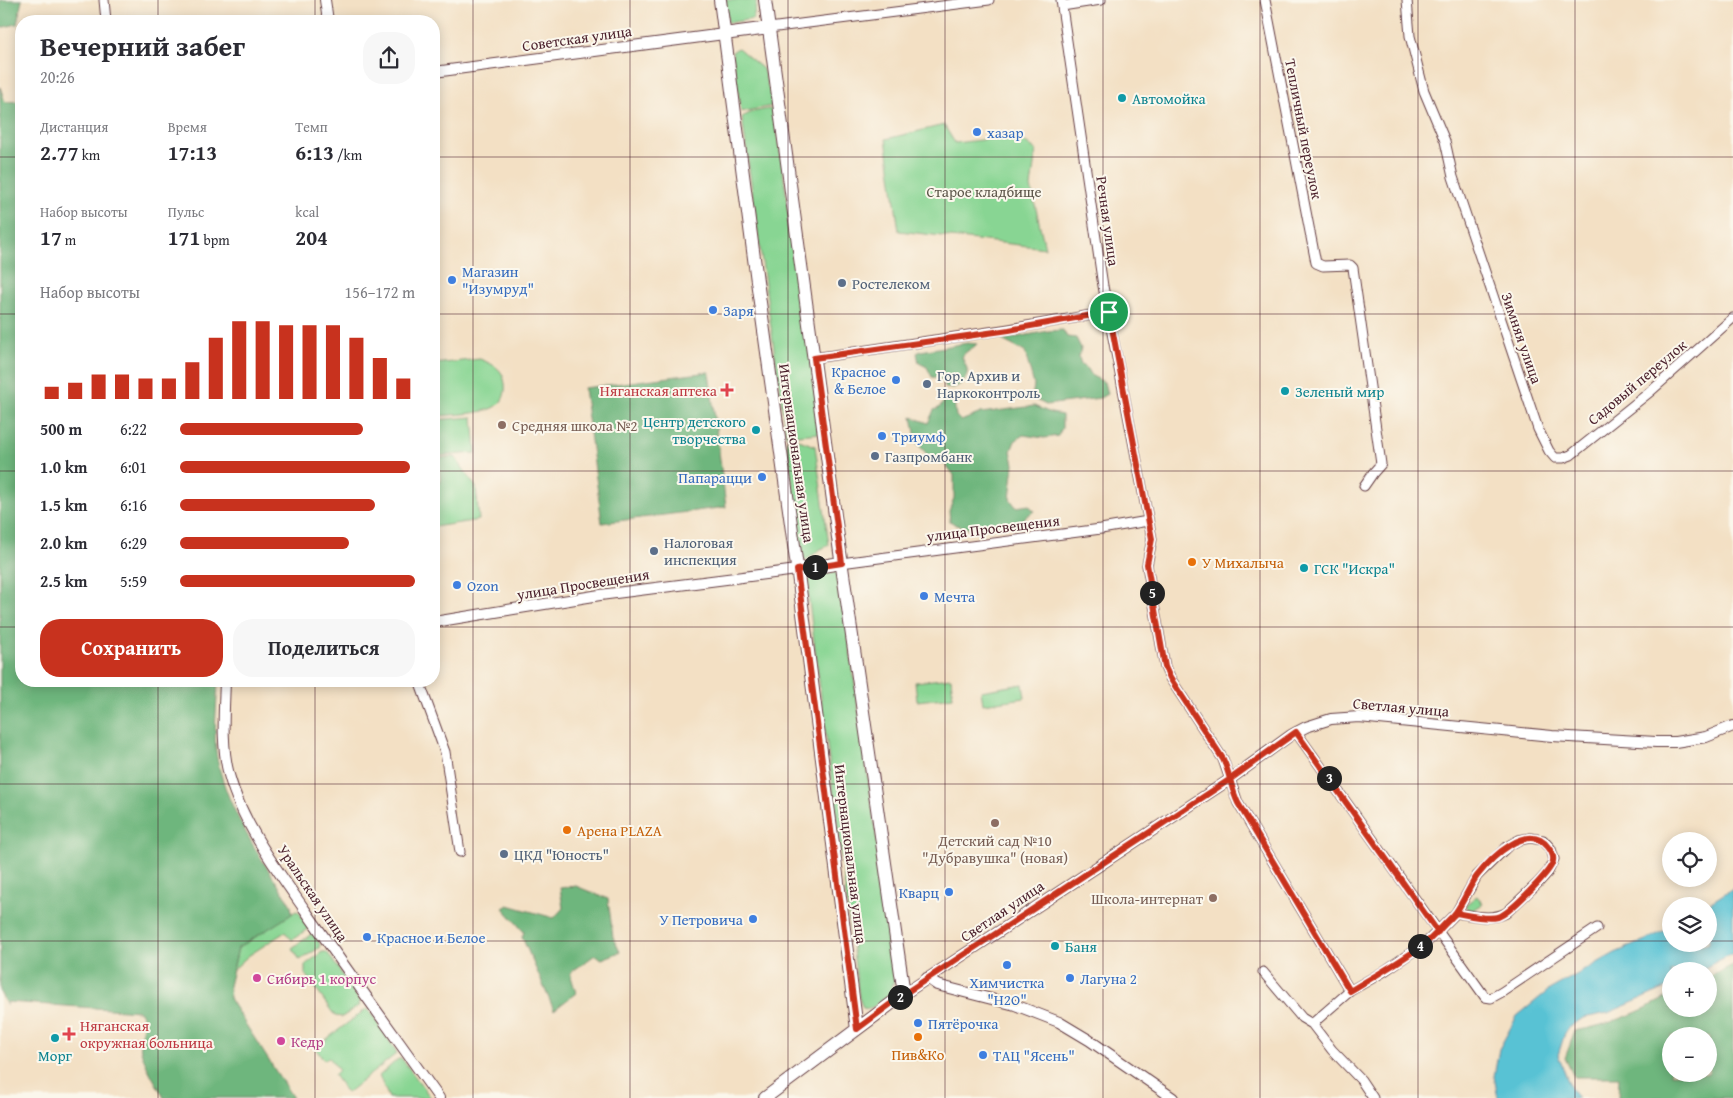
<!DOCTYPE html>
<html lang="ru">
<meta charset="utf-8">
<style>
:root{--surface:#fff;--page:#f7f7f7;--text:#2b2b33;--muted:#7c7c81;--accent:#c8321e}
body{margin:0;font-family:"Gentium Book Plus",serif;background:var(--page);color:var(--text);height:100vh;display:flex;flex-direction:column;font-size:19px;white-space:nowrap}
*{box-sizing:border-box;margin:0}
p{font-size:16px;color:var(--muted)}
.icon{flex:none;width:28px;height:28px;fill:none;stroke:currentColor;stroke-width:2;stroke-linecap:round;stroke-linejoin:round}
.map{position:relative;flex:1;overflow:hidden}
.sheet{position:absolute;left:15px;top:15px;width:425px;height:672px;display:flex;flex-direction:column;background:var(--surface);border-radius:20px;box-shadow:0 2px 12px #0003}
.sheet>*{flex:none}
.controls{position:absolute;left:1662px;top:832px;display:grid;gap:10px}
.controls a{display:grid;place-items:center;width:55px;height:55px;border-radius:50%;background:var(--surface);box-shadow:0 2px 12px #0003;font-size:25px}
.pin{position:absolute;display:grid;place-items:center;width:42px;height:42px;color:#fff;margin:-21px;border:2px solid #fff;border-radius:50%;box-shadow:0 1px 5px #0007}
.km{position:absolute;width:25px;height:25px;margin:-12px;border-radius:50%;background:#222;color:#fff;font-size:14px;line-height:25px;text-align:center}
.round{display:grid;place-items:center;flex:none;width:52px;height:52px;border-radius:20px;background:var(--page)}
.summary{display:flex;align-items:center;justify-content:space-between;height:85px;padding:0 25px}
h1{font-size:28px;font-weight:700;line-height:38px}
.metrics{display:grid;grid-template-columns:repeat(3,1fr);gap:8px;height:85px;padding:5px 25px}
.metrics div{display:grid;align-content:center}
.metrics b{font-size:21px;font-weight:700}
.metrics small{font-size:14px;font-weight:400}
.metrics p{font-size:14px}
.chart{height:140px;padding:10px 25px}
.chart p{display:flex;justify-content:space-between}
.chart svg{width:100%;height:90px;margin-top:5px;stroke:var(--accent);stroke-width:6}
.cta{display:flex;gap:10px;margin-top:auto;padding:10px 25px}
.cta a{flex:1;height:58px;border-radius:20px;background:var(--accent);color:#fff;font-size:20px;font-weight:700;line-height:58px;text-align:center}
.cta a+a{background:var(--page);color:var(--text)}
ul{padding:0 25px;list-style:none;font-size:16px}
li{display:grid;grid-template-columns:80px 60px 1fr;align-items:center;height:38px}
li i{height:12px;border-radius:6px;background:var(--accent)}
.map>svg:first-child{display:block}
</style>
<div class="map">
<svg width="1733" height="1098" viewBox="0 0 1733 1098">
<rect width="100%" height="100%" fill="#fbf7ec"/>
<filter id="ink" filterUnits="userSpaceOnUse"><feTurbulence type="fractalNoise" baseFrequency=".02" numOctaves="2"/><feDisplacementMap in="SourceGraphic" scale="10" xChannelSelector="R" yChannelSelector="G"/><feConvolveMatrix kernelMatrix="1 2 1 2 8 2 1 2 1" color-interpolation-filters="sRGB"/></filter>
<filter id="wash" filterUnits="userSpaceOnUse"><feTurbulence type="fractalNoise" baseFrequency=".0096" numOctaves="4" result="noise"/><feDisplacementMap in="SourceGraphic" scale="20" xChannelSelector="R" yChannelSelector="G"/><feGaussianBlur stdDeviation="1.12" result="paint"/><feColorMatrix in="noise" values="0 0 0 0 0 0 0 0 0 0 0 0 0 0 0 0 0 1.4 0 .05"/><feComposite in="paint" operator="in"/></filter>
<g filter="url(#wash)">
<rect width="100%" height="100%" fill="#f3e0c4"/>
<!-- green -->
<path fill="#88d593" stroke="#697a5f" d="M725,0h32l-4,19 -25,4z
M738,48l25,21 10,35 -1,2 -31,6 -9,-60z
M768,109l6,1 47,323 -35,3 -44,-319 10,-5z
M944,125l11,18 60,-7 21,14 -5,37 14,61 -146,-17 -13,-92z
M480,359c14,6 23,9 25,25 1,7 -1,16 -7,21 -9,9 -50,10 -64,11v-52z
M473,417l3,36 -39,3 -3,-36z
M786,440h13l16,6 14,99 -10,5 -16,13z
M455,457l21,30 3,33 -45,7v-43l7,-1 -3,-25z
M839,571l57,406 -9,20 -17,12 -7,-1 -4,-10 -53,-420z
M951,678l2,19 -36,4 -2,-19z
M1023,684l2,14 -42,6 -2,-13z
M1477,896l6,8 -13,8 -5,-7z
M296,911l3,1 10,16 -17,12 -7,-8 -37,24 -15,14 5,-22z
M313,933l7,11 -1,4 -19,12 -8,-12z
M322,952h5l33,49 -1,5 -17,11 -7,-1 -30,-42v-9z
M366,1009l4,2 26,40v3l-49,39 -13,-18 5,-4 -10,-14 -5,3 -9,-12z
M398,1059h4l29,39h-42l-10,-22z"/>
<!-- forest -->
<path fill="#6eb67d" stroke="#5c6a54" fill-rule="evenodd" d="M0,0h22l-5,24 -17,4z
M0,87l5,15 16,-1v580h197c-1,24 -5,54 -1,77 11,55 45,101 74,147l1,9 -54,34 -9,38 1,14 63,98h-129c-7,-14 -23,-38 -24,-53 0,-11 7,-25 -1,-34l-132,-9v4l-7,-14z
M1063,330l4,7 9,1 5,10 -2,9 2,8 7,4 4,7 12,6 3,12 -7,4 -54,7 -14,-7 2,-13 -9,-33 -23,-12 46,-9z
M967,343l10,1c-4,5 -11,6 -15,13 1,3 4,8 5,12 2,12 -11,21 -22,19l-1,-6 -5,-4 -7,-1 -5,-10 -8,-4 -2,-10 4,-2z
M709,372l17,135 -124,16 -18,-135z
M948,396l6,5 2,15 5,5 20,-8 53,-7 17,7 11,2v13l-4,8 -14,2 -21,-3 -8,6 -4,10 3,13 -4,35 6,8 13,-2 5,6 -15,11 -35,6h-15l-13,-3 -6,-4 -1,-10 5,-13v-23l-9,-11 -12,-3 -16,-18 -5,-26 16,6 6,-13 5,-2z
M576,886l32,13 5,38 7,15 -18,7 -7,-4 -25,18 6,20 -22,17 -32,-73 2,-5 -21,-24 5,-3 46,13 9,-10 -3,-20z
M1733,965v133h-115l1,-21h-45l-9,-19 10,-27c34,-6 66,-19 96,-36v14h38v-32zM1709,1036v38h-38v-38z"/>
<!-- water -->
<path fill="#59c2d4" stroke="#527080" d="M1733,888v65l-34,18h-28v15l-63,27 -25,5 -17,12 -8,25 13,34 7,9h-80l-4,-22 5,-27 18,-33 32,-26 66,-37 35,-15 21,-11v17h38v-38h-4z"/>
</g>
<g filter="url(#ink)">
<g fill="none" stroke-linecap="round" stroke-linejoin="round">
<defs>
<path id="minor" d="M104,0l2,21
M1061,0l42,286 49,253 -5,26 18,102 5,11 53,81 15,44 112,188
M1265,0l51,263 7,3 27,-1 3,3 28,196 -8,9 -9,13
M1407,0l3,36 14,55 21,50 8,36 85,252 11,22 6,7h8l8,-3 80,-64 82,-73
M1062,6l39,-6
M769,28l220,-28
M814,358l195,-29 100,-17
M841,563l260,-34 47,-8
M419,681l26,71 15,100
M1296,732l189,265 6,1 11,-6 95,-64
M1263,972l39,46 10,6
M1373,1098l-12,-18 -29,-30 -20,-26 38,-33 33,-19 45,-31 28,-28 21,-37 31,-30 11,-6 11,-2 13,2 8,9 3,10 -6,13 -9,10 -33,31c-16,8 -33,2 -50,0"/>
<path id="tertiary" d="M325,0l3,21
M434,72l290,-38
M434,622l166,-27 197,-25
M225,681c-1,31 -4,64 4,94 13,48 48,95 76,135 44,63 89,125 134,188
M927,978l10,7 78,20 44,17 30,18 84,58
M904,994l325,-214 62,-45 15,-8 25,-8 28,-2 193,19 104,6h19l31,-5 27,-11"/>
<path id="secondary" d="M720,0l37,281 41,293 59,455
M724,34l45,-6
M797,570l44,-7
M765,1098l139,-104 -62,-427 -77,-567"/>
</defs>
<!-- minor casing -->
<use href="#minor" stroke="#633c42" stroke-width="11"/>
<!-- tertiary casing -->
<use href="#tertiary" stroke="#633c42" stroke-width="12"/>
<!-- secondary casing -->
<use href="#secondary" stroke="#633c42" stroke-width="14"/>
<!-- minor -->
<use href="#minor" stroke="#fff" stroke-width="9"/>
<!-- tertiary -->
<use href="#tertiary" stroke="#fff" stroke-width="10"/>
<!-- secondary -->
<use href="#secondary" stroke="#fff" stroke-width="12"/>
</g>
</g>
<g fill="none" stroke-linecap="round" stroke-linejoin="round" filter="url(#ink)">
<defs>
<path id="route" d="M1109,312l-100,18 -195,28 28,205 -45,7 60,459 47,-35 325,-214 67,-48 142,200c5,-7 13,-13 18,-20 8,-11 13,-25 21,-36 14,-18 51,-55 71,-29 4,5 7,11 4,17 -5,11 -43,50 -54,53 -13,3 -30,-2 -42,-4 -10,9 -18,19 -28,28 -24,19 -52,34 -78,50l-112,-188c-7,-14 -8,-30 -15,-44l-53,-81 -5,-11 -18,-103 5,-25 -43,-227"/>
</defs>
<!-- route casing -->
<use href="#route" stroke="#fff" stroke-width="10"/>
<!-- route -->
<use href="#route" stroke="#c8321e" stroke-width="6"/>
</g>
<!-- grid -->
<path fill="none" stroke="#4a1f2b" stroke-width="1" stroke-opacity="0.55" d="M158,0v21M315,0v21M473,0v1098M630,0v1098M788,0v1098M945,0v1098M1103,0v1098M1260,0v1098M1418,0v1098M1575,0v1098M0,157h21M434,157h1299M0,314h21M434,314h1299M0,471h21M434,471h1299M0,627h21M434,627h1299M158,681v417M315,681v417M0,784h1733M0,941h1671M1709,941h24"/>
<!-- markers -->
<g fill="#0f9aa8" stroke="#fbf7ec" stroke-width="2">
<circle cx="1122" cy="98" r="5"/>
<circle cx="1285" cy="391" r="5"/>
<circle cx="756" cy="430" r="5"/>
<circle cx="1304" cy="568" r="5"/>
<circle cx="1055" cy="946" r="5"/>
<circle cx="55" cy="1038" r="5"/>
</g>
<g fill="#3f7fe0" stroke="#fbf7ec" stroke-width="2">
<circle cx="977" cy="132" r="5"/>
<circle cx="452" cy="280" r="5"/>
<circle cx="713" cy="310" r="5"/>
<circle cx="896" cy="380" r="5"/>
<circle cx="882" cy="436" r="5"/>
<circle cx="762" cy="477" r="5"/>
<circle cx="457" cy="585" r="5"/>
<circle cx="924" cy="596" r="5"/>
<circle cx="949" cy="892" r="5"/>
<circle cx="753" cy="919" r="5"/>
<circle cx="367" cy="937" r="5"/>
<circle cx="1007" cy="965" r="5"/>
<circle cx="1070" cy="978" r="5"/>
<circle cx="918" cy="1023" r="5"/>
<circle cx="983" cy="1055" r="5"/>
</g>
<g fill="#5c6f8a" stroke="#fbf7ec" stroke-width="2">
<circle cx="842" cy="283" r="5"/>
<circle cx="927" cy="384" r="5"/>
<circle cx="875" cy="456" r="5"/>
<circle cx="654" cy="551" r="5"/>
<circle cx="504" cy="854" r="5"/>
</g>
<g fill="#e0444e" stroke="#fbf7ec" stroke-width="2">
<path d="M724.5 382.5h5v5h5v5h-5v5h-5v-5h-5v-5h5z"/>
<path d="M66.5 1026.5h5v5h5v5h-5v5h-5v-5h-5v-5h5z"/>
</g>
<g fill="#8d6e63" stroke="#fbf7ec" stroke-width="2">
<circle cx="502" cy="425" r="5"/>
<circle cx="995" cy="823" r="5"/>
<circle cx="1213" cy="898" r="5"/>
</g>
<g fill="#e8710a" stroke="#fbf7ec" stroke-width="2">
<circle cx="1192" cy="562" r="5"/>
<circle cx="567" cy="830" r="5"/>
<circle cx="918" cy="1037" r="5"/>
</g>
<g fill="#d1479c" stroke="#fbf7ec" stroke-width="2">
<circle cx="257" cy="978" r="5"/>
<circle cx="281" cy="1041" r="5"/>
</g>
<g text-anchor="middle" dominant-baseline="central" stroke-width="4" stroke-linejoin="round" paint-order="stroke">
<!-- street labels -->
<g font-size="15" fill="#4a1f2b" stroke="#fbf7ec">
<text transform="translate(577 38) rotate(-8)">Советская улица</text>
<text transform="translate(1304 129) rotate(79)">Тепличный переулок</text>
<text transform="translate(1108 221) rotate(82)">Речная улица</text>
<text transform="translate(1522 338) rotate(71)">Зимняя улица</text>
<text transform="translate(1637 382) rotate(-40)">Садовый переулок</text>
<text transform="translate(797 453) rotate(82)">Интернациональная улица</text>
<text transform="translate(993 528) rotate(-7)">улица Просвещения</text>
<text transform="translate(583 584) rotate(-9)">улица Просвещения</text>
<text transform="translate(1401 707) rotate(5)">Светлая улица</text>
<text transform="translate(851 854) rotate(83)">Интернациональная улица</text>
<text transform="translate(313 893) rotate(56)">Уральская улица</text>
<text transform="translate(1002 911) rotate(-34)">Светлая улица</text>
</g>
<!-- culture labels -->
<g font-size="15" fill="#0d838f" stroke="#fbf7ec" text-anchor="start">
<text x="1132" y="98">Автомойка</text>
<text x="1295" y="391">Зеленый мир</text>
<text x="746" y="421" text-anchor="end">Центр детского<tspan x="746" dy="17">творчества</tspan></text>
<text x="1314" y="568">ГСК "Искра"</text>
<text x="1065" y="946">Баня</text>
<text x="55" y="1055" text-anchor="middle">Морг</text>
</g>
<!-- shop labels -->
<g font-size="15" fill="#366cbe" stroke="#fbf7ec" text-anchor="start">
<text x="987" y="132">хазар</text>
<text x="462" y="271">Магазин<tspan x="462" dy="17">"Изумруд"</tspan></text>
<text x="723" y="310">Заря</text>
<text x="886" y="371" text-anchor="end">Красное<tspan x="886" dy="17">&amp; Белое</tspan></text>
<text x="892" y="436">Триумф</text>
<text x="752" y="477" text-anchor="end">Папарацци</text>
<text x="467" y="585">Ozon</text>
<text x="934" y="596">Мечта</text>
<text x="939" y="892" text-anchor="end">Кварц</text>
<text x="743" y="919" text-anchor="end">У Петровича</text>
<text x="377" y="937">Красное и Белое</text>
<text x="1080" y="978">Лагуна 2</text>
<text x="1007" y="982" text-anchor="middle">Химчистка<tspan x="1007" dy="17">"H2O"</tspan></text>
<text x="928" y="1023">Пятёрочка</text>
<text x="993" y="1055">ТАЦ "Ясень"</text>
</g>
<!-- park labels -->
<g font-size="15" fill="#5d564a" stroke="#fbf7ec">
<text x="984" y="191">Старое кладбище</text>
</g>
<!-- service labels -->
<g font-size="15" fill="#4e5e75" stroke="#fbf7ec" text-anchor="start">
<text x="852" y="283">Ростелеком</text>
<text x="937" y="375">Гор. Архив и<tspan x="937" dy="17">Наркоконтроль</tspan></text>
<text x="885" y="456">Газпромбанк</text>
<text x="664" y="542">Налоговая<tspan x="664" dy="17">инспекция</tspan></text>
<text x="514" y="854">ЦКД "Юность"</text>
</g>
<!-- health labels -->
<g font-size="15" fill="#be3a42" stroke="#fbf7ec" text-anchor="end">
<text x="717" y="390">Няганская аптека</text>
<text x="80" y="1025" text-anchor="start">Няганская<tspan x="80" dy="17">окружная больница</tspan></text>
</g>
<!-- education labels -->
<g font-size="15" fill="#785e54" stroke="#fbf7ec" text-anchor="start">
<text x="512" y="425">Средняя школа №2</text>
<text x="995" y="840" text-anchor="middle">Детский сад №10<tspan x="995" dy="17">"Дубравушка" (новая)</tspan></text>
<text x="1203" y="898" text-anchor="end">Школа-интернат</text>
</g>
<!-- food labels -->
<g font-size="15" fill="#c56008" stroke="#fbf7ec" text-anchor="start">
<text x="1202" y="562">У Михалыча</text>
<text x="577" y="830">Арена PLAZA</text>
<text x="918" y="1054" text-anchor="middle">Пив&amp;Ко</text>
</g>
<!-- hotel labels -->
<g font-size="15" fill="#b23c85" stroke="#fbf7ec" text-anchor="start">
<text x="267" y="978">Сибирь 1 корпус</text>
<text x="291" y="1041">Кедр</text>
</g>
</g>
</svg>
<div class="controls">
<a><svg class="icon" aria-label="locate" viewBox="0 0 24 24"><circle cx="12" cy="12" r="6"/><path d="M12 2v4M12 18v4M2 12h4M18 12h4"/></svg></a>
<a><svg class="icon" aria-label="layers" viewBox="0 0 24 24"><path d="M12 4l9 5-9 5-9-5zM3 14l9 5 9-5"/></svg></a>
<a>+</a>
<a>−</a>
</div>
<div class="pin" style="left:1109px;top:312px;background:#1e9e55"><svg class="icon" aria-label="arrive" viewBox="0 0 24 24"><path d="M6 21V4h12l-3 4 3 4H6"/></svg></div>
<b class="km" style="left:815px;top:567px">1</b>
<b class="km" style="left:900px;top:997px">2</b>
<b class="km" style="left:1329px;top:778px">3</b>
<b class="km" style="left:1420px;top:946px">4</b>
<b class="km" style="left:1152px;top:593px">5</b>
<section class="sheet">
<div class="summary"><div><h1>Вечерний забег</h1><p>20:26</p></div><a class="round"><svg class="icon" aria-label="share" viewBox="0 0 24 24"><path d="M12 15V3M7 8l5-5 5 5M5 13v7h14v-7"/></svg></a></div>
<div class="metrics">
<div><p>Дистанция</p><b>2.77<small> km</small></b></div>
<div><p>Время</p><b>17:13</b></div>
<div><p>Темп</p><b>6:13<small> /km</small></b></div>
</div>
<div class="metrics">
<div><p>Набор высоты</p><b>17<small> m</small></b></div>
<div><p>Пульс</p><b>171<small> bpm</small></b></div>
<div><p>kcal</p><b>204</b></div>
</div>
<div class="chart"><p><span>Набор высоты</span>156–172 m</p>
<svg viewBox="0 0 160 44" preserveAspectRatio="none"><path d="M5 44V38M15 44V36M25 44V32M35 44V32M45 44V34M55 44V34M65 44V26M75 44V14M85 44V6M95 44V6M105 44V8M115 44V8M125 44V8M135 44V14M145 44V24M155 44V34"/></svg>
</div>
<ul>
<li><b>500 m</b>6:22<i style="width:78%"></i></li>
<li><b>1.0 km</b>6:01<i style="width:98%"></i></li>
<li><b>1.5 km</b>6:16<i style="width:83%"></i></li>
<li><b>2.0 km</b>6:29<i style="width:72%"></i></li>
<li><b>2.5 km</b>5:59<i style="width:100%"></i></li>
</ul>
<div class="cta"><a>Сохранить</a><a>Поделиться</a></div>
</section>
</div>
